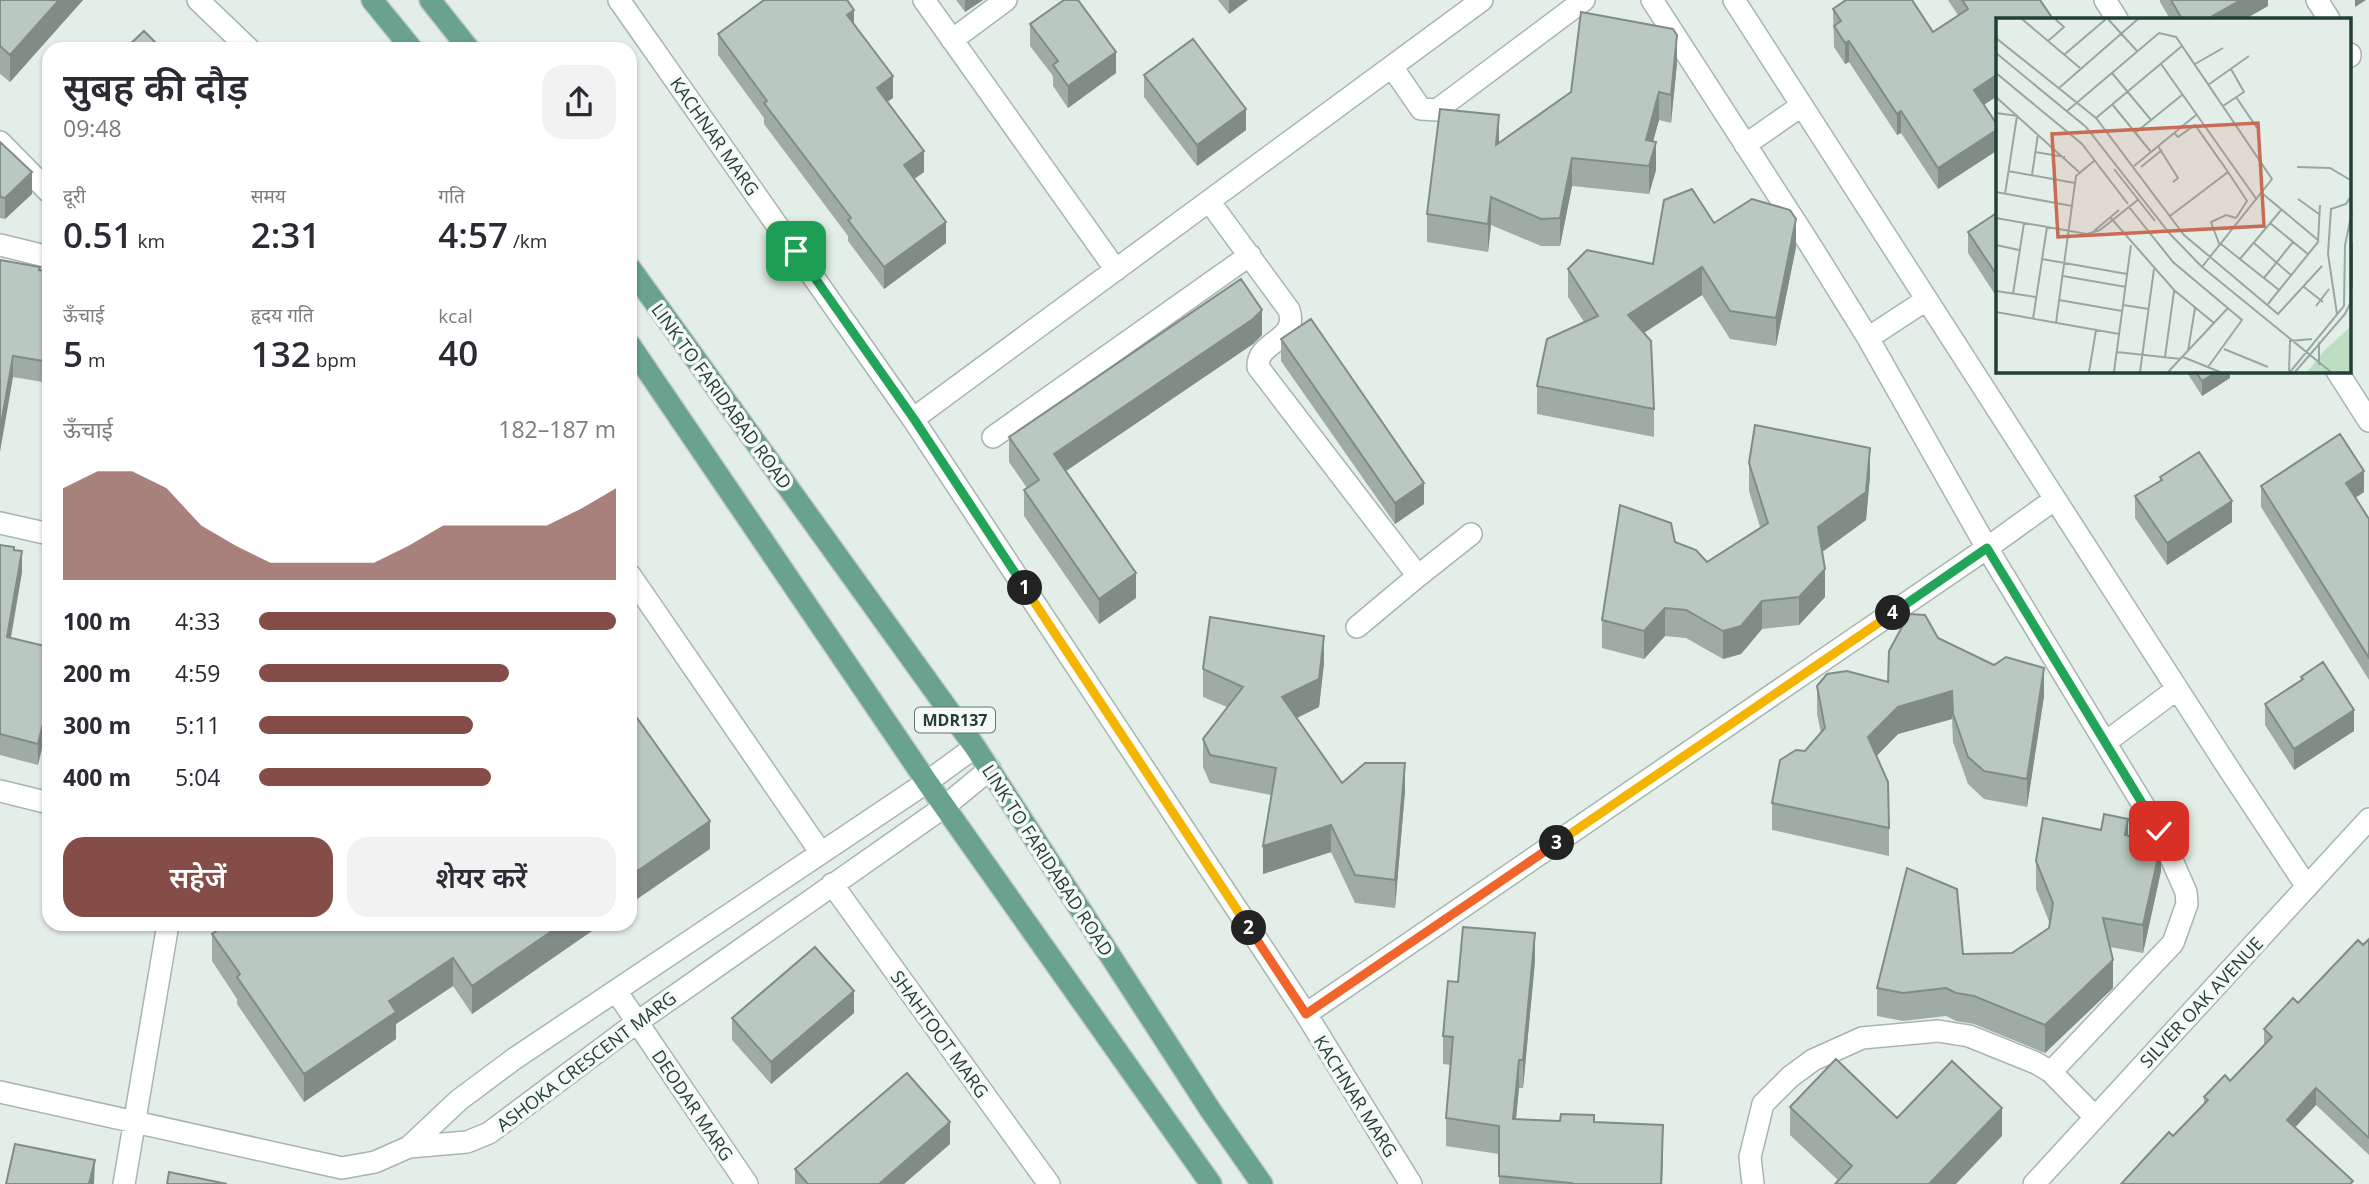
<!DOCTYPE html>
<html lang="hi">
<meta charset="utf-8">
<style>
:root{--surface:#fff;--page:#f2f2f3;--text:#2b2b33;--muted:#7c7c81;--accent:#844d47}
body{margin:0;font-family:"Open Sans","Noto Sans Devanagari",sans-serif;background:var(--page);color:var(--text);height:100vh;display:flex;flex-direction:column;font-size:26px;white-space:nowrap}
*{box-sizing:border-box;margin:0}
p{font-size:23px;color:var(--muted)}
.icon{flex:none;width:38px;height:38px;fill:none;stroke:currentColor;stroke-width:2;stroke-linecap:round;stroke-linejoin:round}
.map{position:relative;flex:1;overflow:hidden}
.side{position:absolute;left:42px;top:42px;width:595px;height:889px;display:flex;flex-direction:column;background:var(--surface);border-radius:21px;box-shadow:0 2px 5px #0004}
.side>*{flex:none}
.pin{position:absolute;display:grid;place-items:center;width:60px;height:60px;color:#fff;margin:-30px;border-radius:14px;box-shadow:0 4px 10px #0006}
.km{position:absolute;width:35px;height:35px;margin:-18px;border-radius:50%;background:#222;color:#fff;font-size:19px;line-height:35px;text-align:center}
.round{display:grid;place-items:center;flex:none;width:74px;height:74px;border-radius:21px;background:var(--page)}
.summary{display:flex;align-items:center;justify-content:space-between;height:119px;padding:0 21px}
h1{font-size:38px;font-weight:600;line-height:52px}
.figures{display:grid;grid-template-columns:repeat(3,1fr);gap:10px;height:119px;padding:7px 21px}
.figures div{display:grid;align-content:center}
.figures b{font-size:35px;font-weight:600}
.figures small{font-size:19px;font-weight:400}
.figures p{font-size:19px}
.chart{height:196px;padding:14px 21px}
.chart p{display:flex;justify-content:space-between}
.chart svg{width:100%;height:126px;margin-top:7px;fill:var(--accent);opacity:.7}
.button{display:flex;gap:14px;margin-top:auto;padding:14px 21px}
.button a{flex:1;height:80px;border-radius:21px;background:var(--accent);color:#fff;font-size:28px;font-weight:600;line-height:80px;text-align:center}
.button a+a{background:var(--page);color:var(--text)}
ul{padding:0 21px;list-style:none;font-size:23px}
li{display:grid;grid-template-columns:112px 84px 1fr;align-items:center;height:52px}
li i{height:18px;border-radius:9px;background:var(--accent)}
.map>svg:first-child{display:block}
</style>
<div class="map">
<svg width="2369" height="1184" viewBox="0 0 2369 1184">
<rect width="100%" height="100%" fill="#e4eee9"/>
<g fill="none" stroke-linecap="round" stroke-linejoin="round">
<defs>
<path id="minor" d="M198,0l51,49
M619,0l294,419 393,595 105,170
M924,0l192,270
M1734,0l491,763 82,124
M2105,0l12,19
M2317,0l12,19
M952,40l54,-40
M2350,54v2
M1392,67l29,42 16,1 147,-110
M0,142l49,50
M1745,145l56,-39
M1209,201l80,109c10,32 -32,30 -31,57l160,209 -61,51
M0,245l49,12
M1868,338l58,-38
M2337,371l32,50
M913,419l569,-419
M993,437l257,-182
M0,523l49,11
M630,575l191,278
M1418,576l53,-42
M2106,742l71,-53
M0,791l49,12
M832,884l217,300
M616,991l131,193
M1306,1014l681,-466 -119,-210 -59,-95 -157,-243
M2051,1072l122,-129 14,-39 -1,-12 -27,-61 -172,-283 68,-49
M0,1092l342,76 33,-6 34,-15 58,-5 22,-9 147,-110 308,-216 46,-38
M409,1147l50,-47 55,-41 413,-277 48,-35
M124,1184l44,-260
M1753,1184l-3,-27 13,-53 27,-27 23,-17 49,-22 76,-7 31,5 67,27 15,9 44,45
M2034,1184l335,-365"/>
<path id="major" d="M372,0l40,49
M430,0l39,49
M630,268l345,479 236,364 51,73
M630,345l297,437 284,402"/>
</defs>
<!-- minor casing -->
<use href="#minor" stroke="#a6b6af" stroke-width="24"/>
<!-- major casing -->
<use href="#major" stroke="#c1c9c6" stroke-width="24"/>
<!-- minor -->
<use href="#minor" stroke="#fff" stroke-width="21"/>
<!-- major -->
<use href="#major" stroke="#69a38f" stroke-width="21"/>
</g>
<!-- wall -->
<path fill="#9faca6" d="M0,0h83l-73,82 -10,-8z
M956,0h27l-18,12z
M1218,0h30l-19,14z
M1948,0h92l-102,189 -37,-56 -4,2 -48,-73 -4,2 -11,-17 -1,-38 100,23 25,-17z
M2160,0h108v6l-23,13h-75l-10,-17z
M854,24l39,74 -6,4 37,70 -10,7 32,64 -62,46 -36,-48v-5l-84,-112v-6l-46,-63v-21z
M1030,24l86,49 -48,35 -15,-22v-10l-23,-30z
M1677,63l-6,60 -12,-3 -6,21 3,29 -7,24 -77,-8 -12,60h-19l-50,-21 -3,27 -61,-10v-28l72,-72z
M1144,75l102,55 -49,36 -53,-69z
M0,142l32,52 -27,25 -5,-1z
M1998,212v87l-30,-46v-21z
M1714,223l82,24 -20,99 -46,-7 -28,-44 -58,38 10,76v28l-117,-23v-28l47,-64 -16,-25v-28l85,-5z
M0,260l49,12v111l-36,-6z
M1262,335l-9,9 -187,127 70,127 -37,26 -75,-108v-26l3,-2 -18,-26v-25z
M1281,339l143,165 -29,20 -114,-163z
M2186,371h44v7l-28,18z
M1749,463l121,13 -4,44 -44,32 3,45 -26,28 -37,4 -21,25 -18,5 -37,-21 -21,-2 -21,23 -42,-11v-28l73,-78 32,20 53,-35 -11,-36z
M2160,477l72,45 -65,43 -32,-47v-22l25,-15z
M2261,486l103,6 -9,6 14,21v161l-108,-173z
M0,545l14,5 8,22 -11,66 38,9 -11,118 -38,-10z
M1938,638l106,58 -17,111 -43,-8 -16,-15 -15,-42 -1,-23 -54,15 -22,22 13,72v28l-117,-26v-27l33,-52 16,-18 -4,-19v-28l71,-4z
M1324,663l-5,44 -22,11 45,65 63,8 -10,117 -40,-5 -24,-51 -68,22 8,-79 -61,-12 -7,-16v-28l24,-32 -24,-10v-28z
M2301,677l53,54 -60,39 -29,-45v-21l36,-23z
M2128,836l33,35 -18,82 -33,-6 3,41 -68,65 -71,-29 -18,-3 -10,-5 -43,5 -26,-5v-28l86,-34 49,-1 37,-25 1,-4 -14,-35v-28z
M338,924h264l-130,90 -19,-28 -57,38v15l-92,63 -67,-98v-5l-25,-38v-27z
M2369,939v216l-53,-50 -21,22 58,57 -180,-48 31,-32v-7l26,-16 34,-36v-16l34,-26z
M1535,961l-12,127h-4l-3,31 78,3 69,31 -1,31h-163v-30l-53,-8v-28l5,-53 -8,-1v-28l15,-54z
M854,1013l-83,71 -39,-44v-22z
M1790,1107l212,29 -164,44 -48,-45z
M950,1144l-46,40h-109v-15z"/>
<!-- shaded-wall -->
<path fill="#828c87" d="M59,0h24l-73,82v-27z
M965,0h18l-18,12z
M1229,0h19l-19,14z
M2241,0h27v6l-23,13h-38z
M2355,0h11l-11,7z
M854,10v21l-7,-16z
M1677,35v28l-6,60v-28z
M1849,41v21l-4,2v-21z
M1116,52v21l-48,35v-22z
M1998,74v22l-24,15v-21z
M893,76v22l-16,11v-21z
M1659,92v28l-13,47v-27z
M1246,109v21l-49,36v-21z
M1901,111v22l-4,2v-21z
M1499,115v28l-3,2z
M1998,129v21l-60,39v-21z
M1656,142v28l-7,24v-28z
M924,151v21l-20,14v-21z
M1572,158v28l-12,60v-28z
M32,172v22l-27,25v-21z
M1491,197v28l-3,27v-28z
M1796,219v28l-20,99v-28z
M946,222v21l-62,46v-22z
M1702,267v28l-74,48v-28z
M1262,310v25l-9,9 -199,135v-25z
M13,356v21l-13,75v-22z
M2218,371h12v7l-28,18v-15z
M1870,448v28l-4,44 -48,35v-28z
M2364,471v21l-18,12v-21z
M1424,483v21l-29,20v-21z
M2232,501v21l-65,43v-22z
M22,551v21l-15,86v-21z
M1825,569v28l-26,28v-28z
M1136,573v25l-37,26v-25z
M1762,601v28l-21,25 -18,5v-28z
M1665,608v28l-21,23v-28z
M1324,636v27l-5,44 -37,18v-28z
M2044,668v28l-17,111v-28z
M1952,691v28l-54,15 -30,31v-28l30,-30z
M49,698v22l-11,45v-21z
M2354,710v21l-60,39v-21z
M1405,763v28l-10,117v-28z
M2128,819v28l-3,-12z
M710,821v28l-80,55v-28z
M1331,825v27l-68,22v-28z
M2161,844v27l-18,82v-28z
M562,924h40l-130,90v-28z
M1535,933v28l-12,127v-28z
M453,958v28l-57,38v15l-92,63v-28l85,-73z
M2113,960v28l-68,65v-28z
M854,991v22l-83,71v-22z
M1519,1060v28l-6,59v-28z
M2316,1088v17l-29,31v-16z
M2002,1108v28l-46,48h-27z
M950,1122v22l-46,40h-25z
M1663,1125v28l-1,31h-1z
M95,1160l-1,24h-5z"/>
<!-- building -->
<path fill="#b9c8c1" stroke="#828c87" stroke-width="2" d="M0,0h59l-49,55 -10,-9z
M764,0h83l7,10 -7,5 46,61 -16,12 47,63 -20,14 42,57 -62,45 -36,-47 3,-2 -87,-115 3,-2 -49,-67z
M1064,0h14l38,52 -48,34 -15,-21 5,-4 -28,-37z
M1846,0h66l21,32 35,-23 -6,-9h78l13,19h-55v55l-24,16 24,36v3l-60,39 -37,-57 -4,3 -48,-73 -4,2 -11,-17 7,-5 -8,-12z
M2171,0h70l-34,19h-25z
M1581,12l92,17 4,6 -6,60 -12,-3 -13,48 10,2 -7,24 -77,-8 -12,60 -19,1 -50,-22 -3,27 -61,-10 13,-105 59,6 -3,30 75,-53z
M144,31l18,18h-37z
M1193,39l53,70 -49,36 -53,-70z
M0,142l32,30 -27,26 -5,-1z
M1692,189l22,34 38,-24 38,11 6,9 -20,99 -46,-7 -28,-44 -74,48 23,26 3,68 -117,-23 10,-47 51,-23 -30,-47 19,-19 66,14 11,-64z
M1998,212v65l-30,-45z
M0,260l40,7 -1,3 10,2v90l-36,-6 -13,74z
M1241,279l21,31 -9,9 -199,135 82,119 -37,26 -75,-109 15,-10 -30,-43z
M1311,319l113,164 -29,20 -114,-164z
M2195,371h23l-16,10z
M1755,425l115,23 -4,44 -48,35 7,42 -26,28 -37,4 -21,25 -18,5 -37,-21 -21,-2 -21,23 -42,-11 18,-115 51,18 4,19 21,8 11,12 61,-39 -19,-60z
M2340,434l24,37 -18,12 23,36v139l-108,-172z
M2199,452l33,49 -65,42 -32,-47 27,-16 -2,-3z
M0,545l14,2v3l8,1 -15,86 42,10v51l-11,46 -38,-10z
M1909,614l16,1 13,23 56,27 12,-8 38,11 -17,111 -43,-8 -16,-14 -15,-43 -1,-23 -54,16 -30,30 20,45 1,46 -117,-25 8,-43 16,-10 9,1 20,-23 -8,-42 10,-12 20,-3 41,11 1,-31z
M1210,617l114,19 -5,43 -37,18 60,86 23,-20h40l-10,117 -40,-5 -24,-50 -68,21 13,-78 -66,-13 -7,-16 40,-52 -40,-18z
M2323,662l31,48 -60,39 -29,-45 38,-25 -2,-2z
M630,708l80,113 -80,55z
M2104,814l24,5 -3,16 36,9 -18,81 -40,-7 10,42 -68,65 -71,-29 -18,-3 -10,-5 -43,5 -26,-5 30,-120 50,21 6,65 49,-1 37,-25 4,-25 -17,-42 7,-43 58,12z
M226,924l111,1 225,-1 -90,62 -19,-28 -64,43 7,11 -92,62 -67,-97 3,-3 -28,-40z
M1463,927l72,6 -12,127h-4l-6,59 47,2 1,-7 33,1v7l69,3 -2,59h-91l1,-1 -72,-7v-50l-53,-8 7,-81 -10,-1 5,-55 10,1z
M2369,939v199l-53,-50 -29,32 66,61 -3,3h-229l48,-52 4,4 35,-36 -4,-3 21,-22 5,6 42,-44 -8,-8 29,-31 5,5 60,-63 5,5z
M815,947l39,44 -83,71 -39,-44z
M1836,1059l61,59 55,-57 50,47 -73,76h-94l17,-18 -62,-59z
M907,1073l43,49 -71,62h-71l-13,-15z
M15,1144l80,16 -6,24h-83z
M169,1172l58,12h-60z"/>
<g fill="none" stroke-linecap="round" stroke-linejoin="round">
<defs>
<path id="split-1" d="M796,251l118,168 111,169"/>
<path id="split-2" d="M1025,588l224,340"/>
<path id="split-3" d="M1249,928l57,86 251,-171"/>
<path id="split-4" d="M1557,843l336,-230"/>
<path id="split-5" d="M1893,613l94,-65 172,283"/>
</defs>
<!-- split-1 casing -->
<use href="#split-1" stroke="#fff" stroke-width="14"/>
<!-- split-2 casing -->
<use href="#split-2" stroke="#fff" stroke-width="14"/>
<!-- split-3 casing -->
<use href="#split-3" stroke="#fff" stroke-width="14"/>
<!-- split-4 casing -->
<use href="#split-4" stroke="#fff" stroke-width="14"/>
<!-- split-5 casing -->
<use href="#split-5" stroke="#fff" stroke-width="14"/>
<!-- split-1 -->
<use href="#split-1" stroke="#22a559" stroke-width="9"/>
<!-- split-2 -->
<use href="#split-2" stroke="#f5b400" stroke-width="9"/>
<!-- split-3 -->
<use href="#split-3" stroke="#f0652b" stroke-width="9"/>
<!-- split-4 -->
<use href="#split-4" stroke="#f5b400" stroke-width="9"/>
<!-- split-5 -->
<use href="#split-5" stroke="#22a559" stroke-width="9"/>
</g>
<g text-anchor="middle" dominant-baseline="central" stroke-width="7" stroke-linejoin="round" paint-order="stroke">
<!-- shield labels -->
<rect fill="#f5faf7" stroke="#62776f" stroke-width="2" x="915" y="707.5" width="80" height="25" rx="5"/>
<g font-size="16" font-weight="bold" fill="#233f35">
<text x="955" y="720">MDR137</text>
</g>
<!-- street labels -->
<g font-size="18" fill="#233f35" stroke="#f5faf7">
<text transform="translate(715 136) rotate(55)">KACHNAR MARG</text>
<text transform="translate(722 396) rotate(54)">LINK TO FARIDABAD ROAD</text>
<text transform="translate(1048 860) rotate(57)">LINK TO FARIDABAD ROAD</text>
<text transform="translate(2201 1002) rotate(-47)">SILVER OAK AVENUE</text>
<text transform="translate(940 1034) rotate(54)">SHAHTOOT MARG</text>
<text transform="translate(586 1061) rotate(-37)">ASHOKA CRESCENT MARG</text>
<text transform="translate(1356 1096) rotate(58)">KACHNAR MARG</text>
<text transform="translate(693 1105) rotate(56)">DEODAR MARG</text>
</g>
</g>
<!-- overview -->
<g transform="translate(1996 18)">
<rect width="355" height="355" fill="#e4eee9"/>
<path d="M355,308v46h-44l17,-21z" fill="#bedec3"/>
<path fill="none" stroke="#97a8a1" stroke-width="2" d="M26,1l58,49M112,1l29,32M0,20l100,80 88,117 94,79 44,-48M52,23l16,-14 -9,-8M0,35l90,74 84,107 32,33 129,105M69,36l41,-35M165,46l96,136M199,46l28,-16M0,55l86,71 46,60M116,55l39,47M212,67l41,-29M63,70l79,-69M0,79l83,75M240,79l21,31M116,86l39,48M227,88l21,-14 -13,-23M71,93l92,-78 17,4 96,142 -70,88M0,95l22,3M100,100l86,-72M139,115l47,-38M162,128l20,32 -5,4M39,134l30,5M138,148l62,-51M145,149l21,-17M301,149l33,1 22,13M118,151l41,52M12,153l67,12M232,154l19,29 -11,17M36,157l6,-41M0,174l76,14M9,176l12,-78M267,176l55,46M302,181l21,15M133,189l44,55 69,58 -34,47M174,198l58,-44 -33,-47 -17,12 -4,-4M114,199l64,73 40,33M0,200l91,16 13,-4 39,-31M274,205l39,32M98,213l25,-21M356,224v45M258,225l38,33M225,226l58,46M0,227l23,5M224,228l-9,-24 15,-7 10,3M46,241l85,15M244,241l42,-50M67,258l63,11M268,260l29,-36M308,269l19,15M0,273l40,6M17,276l11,-71M63,282l63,11M272,286l50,-62 2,-37M127,287l26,4M320,288l13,-17M0,294l123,22M341,296l-9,-60 3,-45 15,-5 6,-9M37,301l14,-92M60,305l20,-147 18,-15M323,324v23M228,331l44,18M192,333l7,-43M121,334l64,7M169,339l9,-66M187,339l37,15M293,353l1,-30 22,-2M93,354l7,-42M118,354l17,-127M144,354l14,-103M172,354l60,-64M294,354l54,-66 1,-61 7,-33M299,354l50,-58 7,-14"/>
<path fill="#c86b57" fill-opacity="0.15" stroke="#c86b57" stroke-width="3.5" d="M262,105l6,103 -206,11 -6,-103z"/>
<rect width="355" height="355" fill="none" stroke="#233f35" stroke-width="3.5"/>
</g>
</svg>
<div class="pin" style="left:796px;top:251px;background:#1e9e55"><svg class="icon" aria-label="arrive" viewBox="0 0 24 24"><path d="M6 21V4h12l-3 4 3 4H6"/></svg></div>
<div class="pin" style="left:2159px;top:831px;background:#d93025"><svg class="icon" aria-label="check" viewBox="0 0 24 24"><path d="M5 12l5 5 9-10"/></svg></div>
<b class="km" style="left:1025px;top:588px">1</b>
<b class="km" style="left:1249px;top:928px">2</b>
<b class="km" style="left:1557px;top:843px">3</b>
<b class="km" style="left:1893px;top:613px">4</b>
<section class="side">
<div class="summary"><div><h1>सुबह की दौड़</h1><p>09:48</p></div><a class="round"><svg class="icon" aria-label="share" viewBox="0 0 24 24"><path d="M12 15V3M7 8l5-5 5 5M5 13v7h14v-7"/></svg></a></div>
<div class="figures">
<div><p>दूरी</p><b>0.51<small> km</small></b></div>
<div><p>समय</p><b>2:31</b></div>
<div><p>गति</p><b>4:57<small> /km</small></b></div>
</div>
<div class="figures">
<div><p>ऊँचाई</p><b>5<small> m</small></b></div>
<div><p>हृदय गति</p><b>132<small> bpm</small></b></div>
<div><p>kcal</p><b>40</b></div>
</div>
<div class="chart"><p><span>ऊँचाई</span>182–187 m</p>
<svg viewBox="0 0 160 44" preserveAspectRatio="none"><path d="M0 44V12L10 6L20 6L30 12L40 25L50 32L60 38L70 38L80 38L90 38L100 32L110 25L120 25L130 25L140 25L150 19L160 12V44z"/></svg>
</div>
<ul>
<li><b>100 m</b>4:33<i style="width:100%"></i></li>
<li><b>200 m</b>4:59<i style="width:70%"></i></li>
<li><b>300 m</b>5:11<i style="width:60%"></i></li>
<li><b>400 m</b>5:04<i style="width:65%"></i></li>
</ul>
<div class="button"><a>सहेजें</a><a>शेयर करें</a></div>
</section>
</div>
